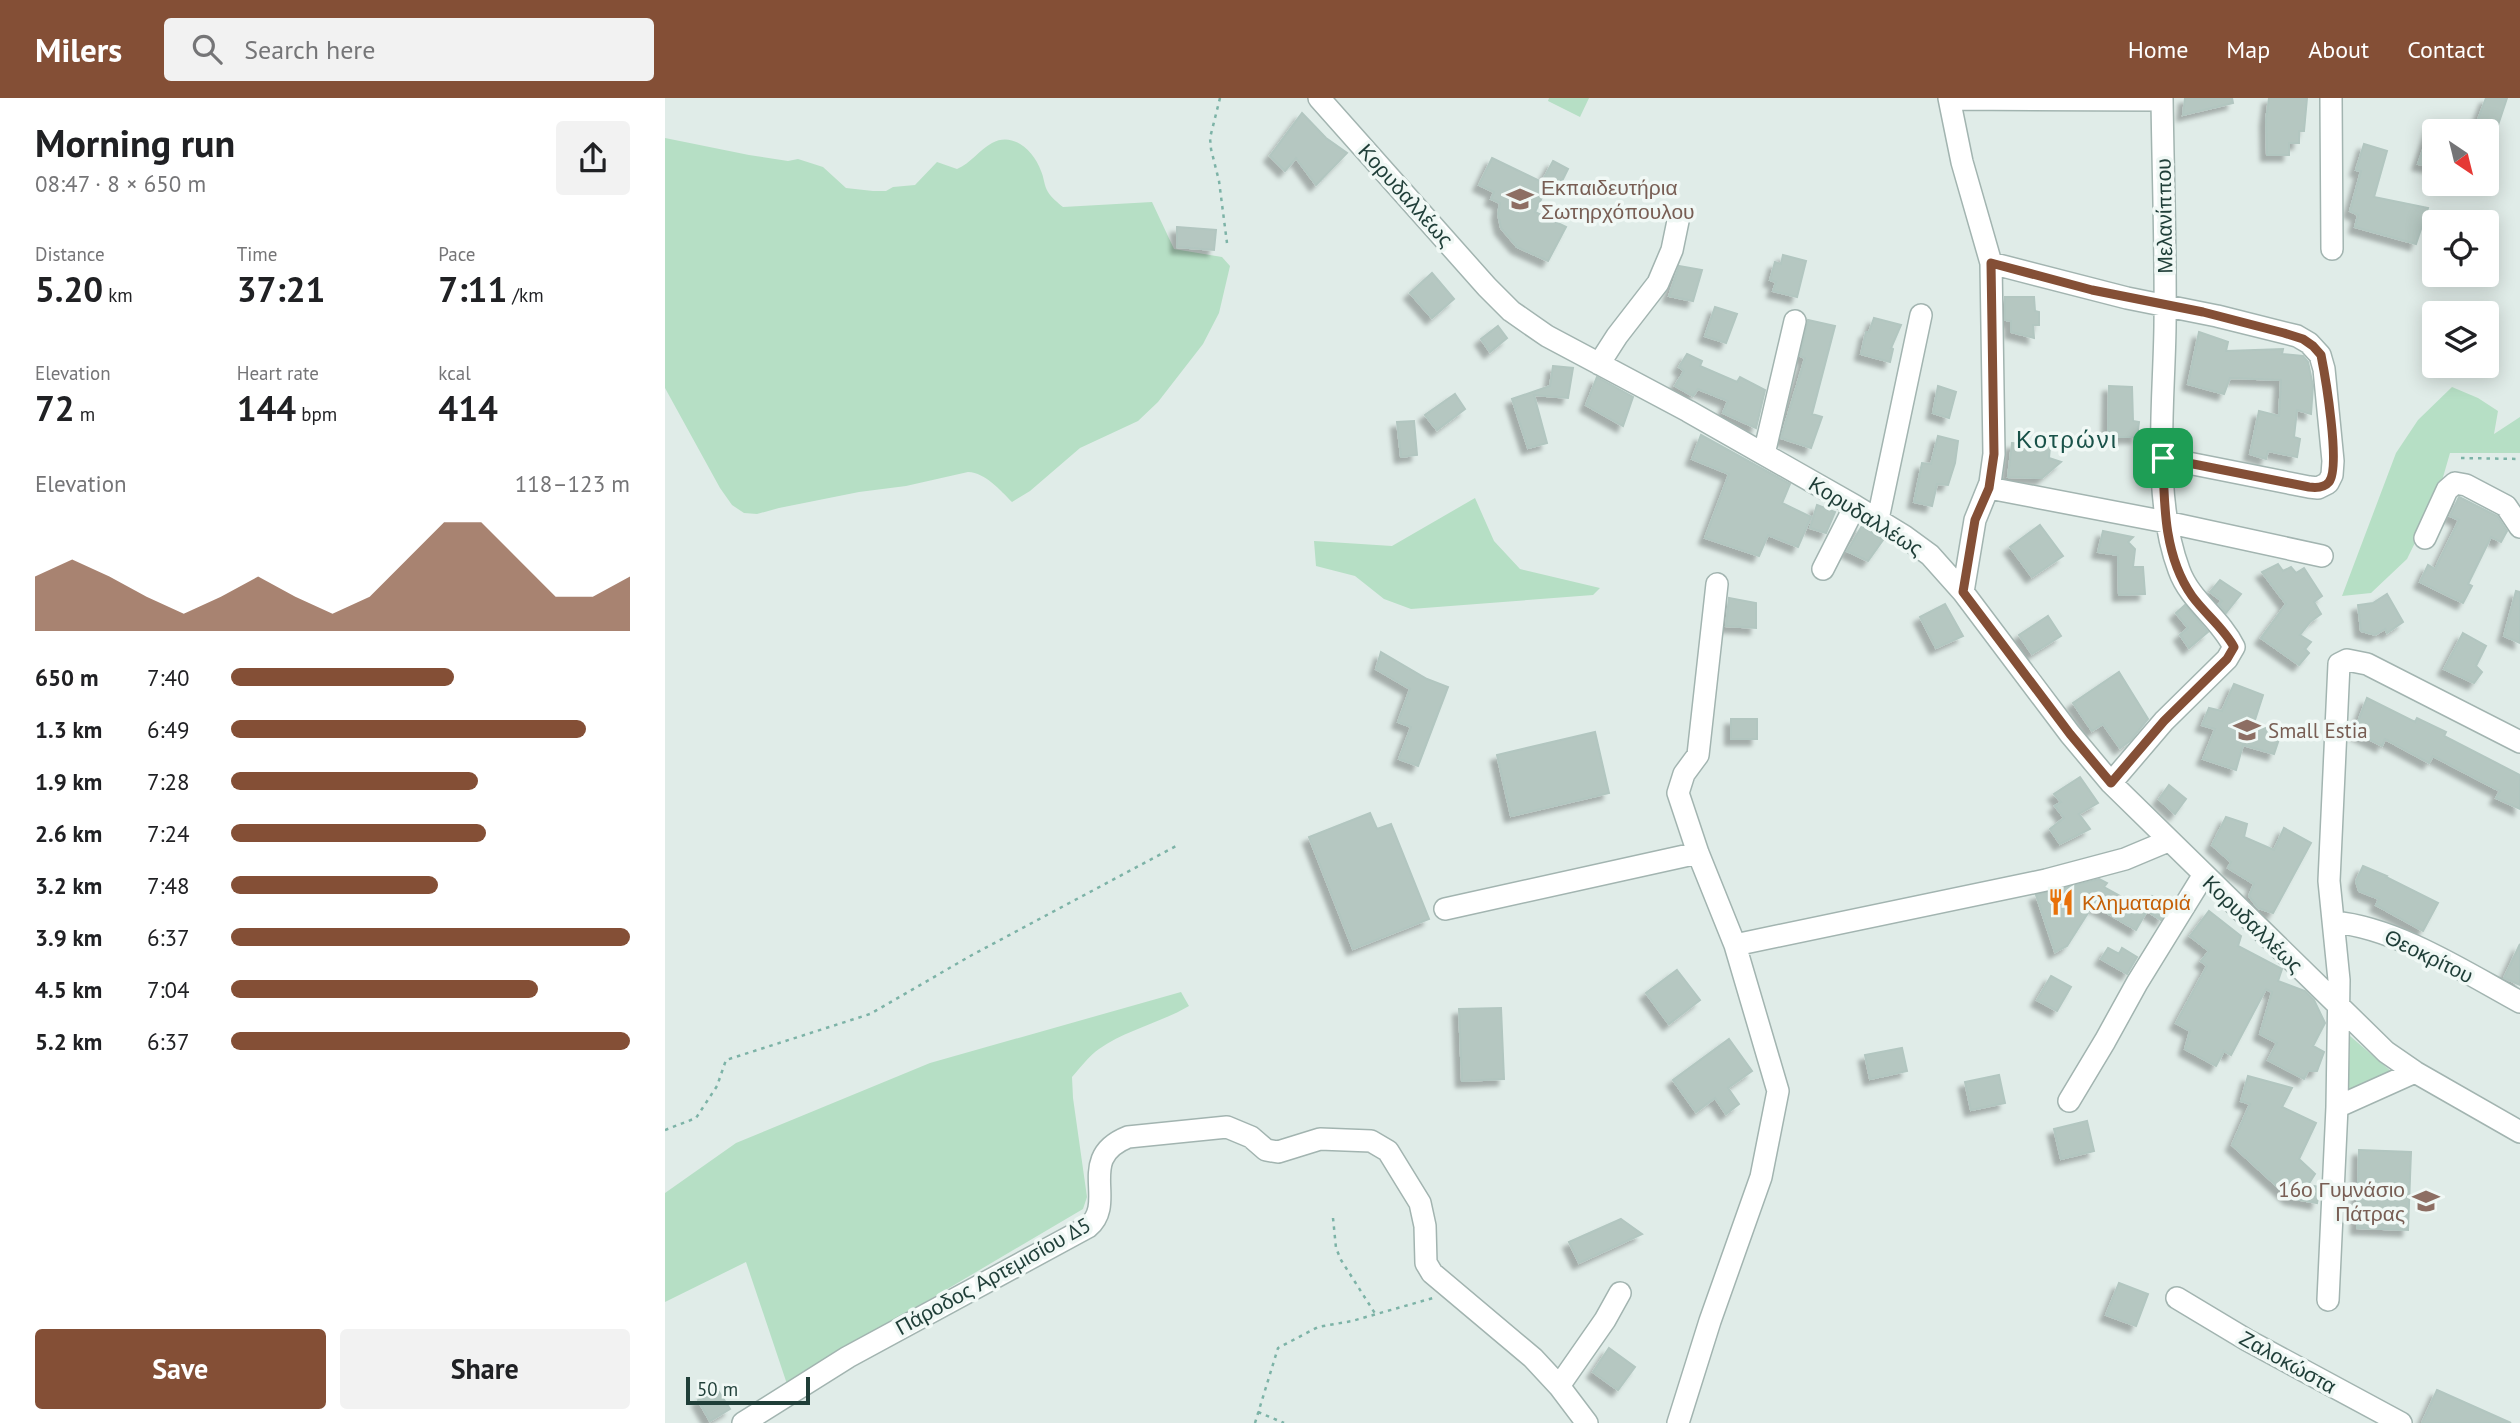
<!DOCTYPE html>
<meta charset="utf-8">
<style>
:root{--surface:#fff;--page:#f2f2f2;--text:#202124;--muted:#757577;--accent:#844f36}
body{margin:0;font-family:"PT Sans",sans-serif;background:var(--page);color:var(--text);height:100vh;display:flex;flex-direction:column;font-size:26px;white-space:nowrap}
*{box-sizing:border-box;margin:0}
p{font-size:23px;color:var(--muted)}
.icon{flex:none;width:38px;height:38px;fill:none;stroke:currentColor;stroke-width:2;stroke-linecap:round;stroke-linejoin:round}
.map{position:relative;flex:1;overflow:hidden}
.drawer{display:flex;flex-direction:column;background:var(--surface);width:665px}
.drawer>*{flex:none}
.needle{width:46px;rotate:145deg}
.fabs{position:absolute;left:1757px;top:21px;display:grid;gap:14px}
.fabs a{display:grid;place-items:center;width:77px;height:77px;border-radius:7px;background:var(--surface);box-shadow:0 4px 18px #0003;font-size:35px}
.scale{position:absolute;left:21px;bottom:18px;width:124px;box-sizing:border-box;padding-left:7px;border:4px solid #1f3e38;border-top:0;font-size:19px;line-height:24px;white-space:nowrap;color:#1f3e38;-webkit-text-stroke:5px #f0f8f5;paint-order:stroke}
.pin{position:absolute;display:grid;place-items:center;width:60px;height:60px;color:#fff;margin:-30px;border-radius:14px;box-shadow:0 4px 10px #0006}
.round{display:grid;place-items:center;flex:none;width:74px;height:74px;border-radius:7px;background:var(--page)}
.overview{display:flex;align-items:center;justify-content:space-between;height:119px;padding:0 35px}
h1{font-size:38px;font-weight:800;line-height:52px}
.metrics{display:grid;grid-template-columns:repeat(3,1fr);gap:10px;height:119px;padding:7px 35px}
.metrics div{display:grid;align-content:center}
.metrics b{font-size:35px;font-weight:800}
.metrics small{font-size:19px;font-weight:400}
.metrics p{font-size:19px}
.chart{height:196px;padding:14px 35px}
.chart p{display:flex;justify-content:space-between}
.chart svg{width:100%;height:126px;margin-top:7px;fill:var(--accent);opacity:.7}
.action{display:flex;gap:14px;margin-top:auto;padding:14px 35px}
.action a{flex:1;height:80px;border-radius:7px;background:var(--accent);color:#fff;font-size:28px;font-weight:800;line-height:80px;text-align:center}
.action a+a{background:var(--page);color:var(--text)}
ul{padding:0 35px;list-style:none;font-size:23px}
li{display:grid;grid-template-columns:112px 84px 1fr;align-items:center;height:52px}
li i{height:18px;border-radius:9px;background:var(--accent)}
header{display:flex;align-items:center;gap:42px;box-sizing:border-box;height:98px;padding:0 35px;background:var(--accent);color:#fff}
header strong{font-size:33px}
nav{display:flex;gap:38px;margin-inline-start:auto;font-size:24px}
.search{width:490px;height:63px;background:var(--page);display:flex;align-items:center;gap:18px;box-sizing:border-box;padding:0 24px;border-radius:7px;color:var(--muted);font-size:26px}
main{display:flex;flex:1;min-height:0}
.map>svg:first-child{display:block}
</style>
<header>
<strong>Milers</strong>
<div class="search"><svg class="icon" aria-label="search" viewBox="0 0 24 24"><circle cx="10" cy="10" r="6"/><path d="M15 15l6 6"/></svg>Search here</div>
<nav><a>Home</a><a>Map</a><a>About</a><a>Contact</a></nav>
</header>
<main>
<section class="drawer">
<div class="overview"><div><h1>Morning run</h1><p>08:47 · 8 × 650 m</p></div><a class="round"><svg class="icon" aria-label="share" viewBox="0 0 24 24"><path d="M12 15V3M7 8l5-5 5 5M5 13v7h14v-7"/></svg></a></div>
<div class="metrics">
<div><p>Distance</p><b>5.20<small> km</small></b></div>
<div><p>Time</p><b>37:21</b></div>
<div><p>Pace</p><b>7:11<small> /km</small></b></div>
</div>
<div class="metrics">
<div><p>Elevation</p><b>72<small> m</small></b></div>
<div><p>Heart rate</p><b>144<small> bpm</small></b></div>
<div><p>kcal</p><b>414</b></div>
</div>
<div class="chart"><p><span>Elevation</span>118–123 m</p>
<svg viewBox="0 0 160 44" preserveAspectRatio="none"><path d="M0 44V25L10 19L20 25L30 32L40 38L50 32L60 25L70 32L80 38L90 32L100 19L110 6L120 6L130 19L140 32L150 32L160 25V44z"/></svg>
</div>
<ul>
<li><b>650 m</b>7:40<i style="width:56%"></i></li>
<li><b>1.3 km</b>6:49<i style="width:89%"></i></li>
<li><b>1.9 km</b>7:28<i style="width:62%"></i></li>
<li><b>2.6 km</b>7:24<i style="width:64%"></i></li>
<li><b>3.2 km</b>7:48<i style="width:52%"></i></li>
<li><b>3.9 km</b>6:37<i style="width:100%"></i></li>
<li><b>4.5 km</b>7:04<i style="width:77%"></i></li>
<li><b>5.2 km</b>6:37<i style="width:100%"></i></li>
</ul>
<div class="action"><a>Save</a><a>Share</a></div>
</section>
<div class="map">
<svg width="1855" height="1325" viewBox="0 0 1855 1325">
<defs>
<filter id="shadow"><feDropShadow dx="-6" dy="6" stdDeviation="2" flood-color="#0004"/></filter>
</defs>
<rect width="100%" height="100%" fill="#e0ece8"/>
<!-- green -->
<path fill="#b6dfc5" d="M884,0h40l-9,19 -32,-16z
M0,40l84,17 39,6 10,-2 25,8 23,21 27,3h13l7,-4 22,-2 22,-23 20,7c14,-6 22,-19 35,-26 21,-12 42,8 49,28 3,6 3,15 7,21 3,5 10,11 15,15l89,-5 22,47 48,8 8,9 -11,47 -16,31 -45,58 -20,19 -58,27 -50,43 -18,11c-12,-12 -26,-29 -44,-30l-62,14 -47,6 -80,16 -22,6 -13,-1 -12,-8 -12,-17 -55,-100z
M1787,289l26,11 20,13 -4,23 26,-17v36h-70l-13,45 -30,61 -36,34 -29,3 54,-143 22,-33z
M810,400l19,43 26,28 80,19 -7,7 -182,14 -27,-10 -29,-23 -39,-10 -2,-25 78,5z
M516,894l8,14c-29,17 -63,24 -90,43 -10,7 -19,19 -27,28l1,21 14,99 -4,12 -234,138 -61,40 -42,-125 -81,40v-109l71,-50 194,-80z
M1685,938l43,37 -45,19z"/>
<!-- building -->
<path fill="#b5c7c1" stroke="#b2c6c0" stroke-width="2" filter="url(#shadow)" d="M1520,0h47l1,5 -50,12z
M1604,0h38l-3,33h-5v12h-10v12h-22l-1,-35z
M1821,0h21l-10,30 -20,-6z
M637,15l24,25 21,15 -31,32 -20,-27 -11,13 -15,-15z
M1767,26h2v43l-16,-3z
M1699,46l23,7 -13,46 54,11 -12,36 -61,-17 3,-12 -8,-4 11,-40 -5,-1z
M827,60l56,27 -13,27 31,15 -18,34 -31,-14 -16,-19 -3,-14 2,-11 -9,-4 3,-7 -15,-7z
M888,63l15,8 -9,18 -15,-9z
M512,129l39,3 -2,20 -37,-3z
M1118,157l23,6 -9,36 -24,-6 3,-9 -6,-2 5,-18 6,2z
M1014,168l23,4 -9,31 -24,-5z
M767,175l22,26 -22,19 -22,-25z
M1340,199h29l1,14 4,1v13h-6l1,13 -23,-6v-11l-6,-1z
M1050,209l22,7 -11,29 -21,-7z
M1209,220l27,7 -10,23 2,1 -3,13 -29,-8 5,-22h3z
M1143,222l27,6 -23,88 10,3 -11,31 -30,-10 24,-80 -5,-2z
M833,228l9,12 -17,14 -9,-13z
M1534,234l29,10 -2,9 57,-2 -1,5 21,2 5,6 5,24 -2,28 -14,-4 -3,27 6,2 -3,18 -29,-6 -2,8 -16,-5 9,-43 20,5 2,-36 -51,-2 -6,16 -36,-10z
M1022,256l15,7 -2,5 37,16 3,-5 25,13 -9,38 -33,-15 5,-12 -30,-12 -5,7 -18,-10 9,-15 -5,-4z
M888,268l20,2 -5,30 -34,-3 13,48 -19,5 -16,-49 38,-13z
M932,279l36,20 -10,29 -37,-21z
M1273,288l18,6 -7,26 -16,-5z
M1444,288l23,1 1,34 6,1 -2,15h-29z
M790,296l10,15 -28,21 -12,-15z
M749,323l3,34 -16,2 -4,-35z
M1036,337l89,49 -8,19 29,14 -13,30 -30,-12 -9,21 -54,-18 24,-64 -37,-15z
M1273,338l20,5 -3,22 -7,22 -11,-1 -5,22 -18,-4 8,-39 9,1z
M1347,345l38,4 -1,11 12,4 -19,16 -34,-1z
M1794,399l38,19 10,15 -6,11 -10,-5 -23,47 4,2 -9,17 -43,-21 8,-17 7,4 24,-49 -9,-4z
M1152,407l18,7 -9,21 -16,-5z
M1375,427l23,31 -31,21 -22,-30z
M1197,428l21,14 -15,21 -21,-10z
M1438,433l30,6 -5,5 7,7 -2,18h10l2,27 -26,1 -1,-40 -20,-3z
M1613,466l5,7 8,-4 5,6 8,-5 18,28 -8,6 7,12 -11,8 -10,13 11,7 -6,7 4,4 -10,12 -38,-27 25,-34 -24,-32z
M1555,482l21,14 -15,19 -7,-9 3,-3 -12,-9z
M1851,493l4,1v51l-16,-7z
M1722,496l16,28 -16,11 -2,-4 -10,6 -14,-4 -3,-26 15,-2z
M1064,500l27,5v25l-30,-2z
M1280,506l18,32 -27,12 -16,-31z
M1520,507l23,27 -19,16 -9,-13 8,-7 -12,-15z
M1383,518l13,20 -29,18 -13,-19z
M1798,535l23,13 -10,20 6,6 -8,11 -30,-14z
M716,554l46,27 21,8 -30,79 -19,-7 12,-32 -13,-5 12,-33 -34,-20z
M1454,574l29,47 -18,22 -10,7 -17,-24 -11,7 -19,-28z
M1569,586l29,11 -9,28 27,10 -7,21 -31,-9 -7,25 -33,-11 12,-30 -13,-4 7,-17 13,3z
M1702,600l48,24 2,-4 29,14 -2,4 76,39v34l-24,-11 4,-7 -67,-35 -4,7 -44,-24 -3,7 -28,-14z
M1066,621h26v20h-26z
M930,634l14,61 -98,23 -14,-61z
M1415,679l18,26 -19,11 11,15 -30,15 -10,-15 14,-11 -9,-12 6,-4 -7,-8z
M1504,687l17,14 -11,15 -16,-15z
M705,715l7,16 14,-5 38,95 -76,30 -44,-112z
M1561,719l21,7 -3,13 30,13 10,-22 27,15 -38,70 -15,-5 -9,-12 5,-12 -26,-16 3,-6 -19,-17z
M1698,768l24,10 -1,1 52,26 -15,28 -47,-26 3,-6 -20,-8 -3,-10z
M1434,781l8,4 -3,4 43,24 -11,19 -43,-25 -26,41 -12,6 -19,-57z
M1487,798l17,10 -8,14 -17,-11z
M1544,813l32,25 -3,10 44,23 -4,12 27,10 9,9 11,23 -12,23 11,6 -7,19h-9l-4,8 -36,-19 9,-17 -17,-9 12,-42 -6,-3 -35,66 -7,-4 -8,15 -31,-17 5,-18 -14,-8 31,-57 -6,-5 8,-10 -19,-15z
M1855,846v41l-16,-7z
M1443,850l11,6 3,-6 15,9 -10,17 -26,-15z
M1012,872l23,30 -31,24 -23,-31z
M1386,878l20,11 -14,24 -20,-11z
M836,910l3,71 -42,2 -3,-72z
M1064,941l23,32 -24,17 11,16 -13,10 -11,-16 -19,14 -23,-32z
M1237,950l5,23 -37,8 -5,-24z
M1334,977l6,28 -34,7 -6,-28z
M1583,978l44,12 -10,19 34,16 -17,36 16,15 -7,11 12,2 -3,16 -27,-5 -58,-53 18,-41 -9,-3z
M1422,1023l7,30 -33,8 -7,-30z
M1694,1052l52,2 -3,78 -51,-2z
M956,1121l21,15 -63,29 -10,-21z
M1454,1185l29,11 -12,32 -30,-11z
M944,1250l26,19 -17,23 -25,-18z
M52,1291l13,20 -20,12 -12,-21z
M1772,1292l74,33h-89z"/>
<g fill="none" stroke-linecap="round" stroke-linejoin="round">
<defs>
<path id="minor" d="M654,0l168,189 24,24 36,25 141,75 167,95 49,30 26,19 33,37 107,142 41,49 275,269 29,20 105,60
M1284,0l13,64 29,101 3,191 -4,29 -15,37 -12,72
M1666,0l1,151
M1285,1l212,1
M1326,165l136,35 90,18 80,20 12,7 11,12 4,14 9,92 -1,14 -4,8 -10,5 -9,-1 -146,-29
M934,266l18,-28 41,-53 14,-33 6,-29
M1099,356l31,-133
M1324,390l177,34 156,34
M1213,421l43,-204
M1760,440l22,-48 8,-7 11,2 40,21 14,21
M1158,471l32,-63
M1446,685l53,-62 63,-62 7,-12c-14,-29 -44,-46 -55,-77 -27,-72 -15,-167 -14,-243 1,-76 -2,-153 -3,-229
M780,811l253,-56
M1669,824c63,6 131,50 186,80
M1070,847l311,-65 79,-21 43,-18
M1404,1003l36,-60 32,-58 66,-107
M1672,1009l78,-35
M1512,1200l70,42 154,83
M1663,1202l9,-193 2,-127 -10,-99 10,-217 8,-4 20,4 153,78
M894,1288l46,-66 15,-27
M78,1325l105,-66 240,-130c30,-25 -13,-69 40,-90l99,-10 24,10 15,13 12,2 42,-13 51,2 17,10 32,52 5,23 1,37 6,10 101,85 26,28 28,37
M1013,1325l32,-102 51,-144 17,-86 -43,-146 -37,-92 -20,-60 6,-19 14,-19 19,-171"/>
</defs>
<!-- minor casing -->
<use href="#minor" stroke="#a2b4b0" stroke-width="24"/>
<!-- path -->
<path stroke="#7db3a7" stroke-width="2.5" stroke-dasharray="3.5 5" stroke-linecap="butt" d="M555,0l-10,40 1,11 8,32 8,62
M1796,360l59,1
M0,1032l31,-12 21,-32 9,-26 144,-46 102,-59 206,-110
M668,1120l3,30 5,12 35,55
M593,1314l26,11
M590,1325l23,-75 40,-21 34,-6 81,-23"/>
<!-- minor -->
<use href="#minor" stroke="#fff" stroke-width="21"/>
</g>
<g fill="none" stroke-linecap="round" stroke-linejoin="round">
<defs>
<path id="route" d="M1326,165l101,27 111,22 81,21 19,6 10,7 8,9c4,20 20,112 8,127 -5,6 -13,6 -20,5l-146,-29c1,47 1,98 29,138 13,18 32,32 42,51l-7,12 -63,62 -53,62 -41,-49 -107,-142 12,-72 14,-32 5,-34z"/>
</defs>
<!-- route casing -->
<use href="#route" stroke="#fff" stroke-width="14"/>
<!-- route -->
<use href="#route" stroke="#844f36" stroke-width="9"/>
</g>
<!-- icons -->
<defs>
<symbol id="school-bare" viewBox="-9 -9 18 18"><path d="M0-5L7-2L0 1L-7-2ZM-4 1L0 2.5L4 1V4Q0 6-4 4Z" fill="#8d6e63" stroke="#f0f8f5" stroke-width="2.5" paint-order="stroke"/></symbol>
<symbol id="restaurant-bare" viewBox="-9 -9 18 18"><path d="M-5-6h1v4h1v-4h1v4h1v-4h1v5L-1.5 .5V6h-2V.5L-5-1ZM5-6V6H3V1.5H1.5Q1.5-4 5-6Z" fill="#e8710a" stroke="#f0f8f5" stroke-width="2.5" paint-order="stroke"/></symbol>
</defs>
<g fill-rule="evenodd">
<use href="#school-bare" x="836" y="82" width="38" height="38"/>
<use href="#school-bare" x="1563" y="613" width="38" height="38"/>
<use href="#restaurant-bare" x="1377" y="785" width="38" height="38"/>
<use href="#school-bare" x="1742" y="1084" width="38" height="38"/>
</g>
<g text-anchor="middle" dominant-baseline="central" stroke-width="7" stroke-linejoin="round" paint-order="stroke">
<!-- education labels -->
<g font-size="21" fill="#785e54" stroke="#f0f8f5" text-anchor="start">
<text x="876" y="89">Εκπαιδευτήρια<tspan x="876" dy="24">Σωτηρχόπουλου</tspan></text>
<text x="1603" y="632">Small Estia</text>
<text x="1740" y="1091" text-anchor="end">16ο Γυμνάσιο<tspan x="1740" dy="24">Πάτρας</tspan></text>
</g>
<!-- street labels -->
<g font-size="21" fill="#1f3e38" stroke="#f0f8f5">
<text transform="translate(741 97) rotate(48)">Κορυδαλλέως</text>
<text transform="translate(1499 118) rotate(-91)">Μελανίππου</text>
<text transform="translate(1201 418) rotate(32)">Κορυδαλλέως</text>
<text transform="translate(1588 826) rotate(44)">Κορυδαλλέως</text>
<text transform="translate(1764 858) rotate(26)">Θεοκρίτου</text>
<text transform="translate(328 1178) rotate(-29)">Πάροδος Αρτεμισίου Δ5</text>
<text transform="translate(1623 1264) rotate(29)">Ζαλοκώστα</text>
</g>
<!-- food labels -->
<g font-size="21" fill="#c56008" stroke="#f0f8f5" text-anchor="start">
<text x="1417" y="804">Κληματαριά</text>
</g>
<!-- quarter labels -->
<g font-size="24" letter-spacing="2" fill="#195249" stroke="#f0f8f5">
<text x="1402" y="341">Κοτρώνι</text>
</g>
</g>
</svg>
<div class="fabs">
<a><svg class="needle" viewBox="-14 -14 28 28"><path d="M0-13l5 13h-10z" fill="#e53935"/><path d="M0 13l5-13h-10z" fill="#757577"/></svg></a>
<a><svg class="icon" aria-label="locate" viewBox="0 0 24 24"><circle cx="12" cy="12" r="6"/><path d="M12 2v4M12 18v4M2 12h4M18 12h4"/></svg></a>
<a><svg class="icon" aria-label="layers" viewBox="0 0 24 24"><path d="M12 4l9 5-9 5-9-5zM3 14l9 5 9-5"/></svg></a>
</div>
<div class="scale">50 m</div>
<div class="pin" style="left:1498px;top:360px;background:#1e9e55"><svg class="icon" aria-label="arrive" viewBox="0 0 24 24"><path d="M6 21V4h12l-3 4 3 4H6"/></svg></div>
</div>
</main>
